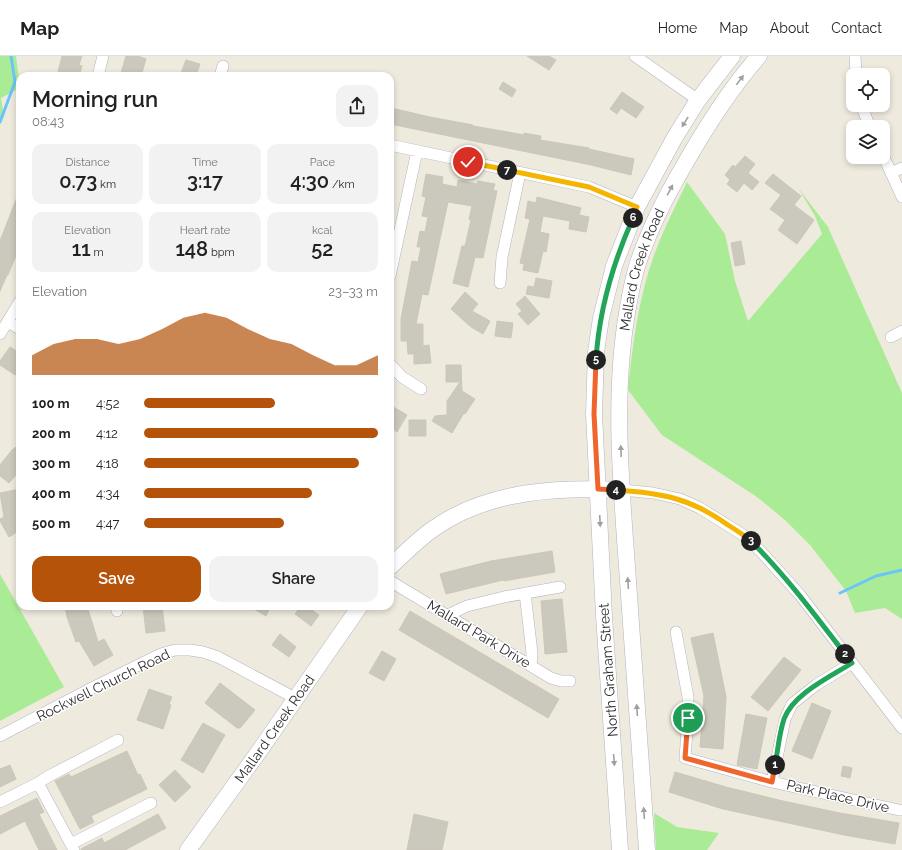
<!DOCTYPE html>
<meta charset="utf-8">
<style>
:root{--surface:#fff;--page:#f2f2f2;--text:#222;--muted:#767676;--line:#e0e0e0;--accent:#b45309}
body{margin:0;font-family:Raleway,sans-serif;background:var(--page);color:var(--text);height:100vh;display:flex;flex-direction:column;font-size:15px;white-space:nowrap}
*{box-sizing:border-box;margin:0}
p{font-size:13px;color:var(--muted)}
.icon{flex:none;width:22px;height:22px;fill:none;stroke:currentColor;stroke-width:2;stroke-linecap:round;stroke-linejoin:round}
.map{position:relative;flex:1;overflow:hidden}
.details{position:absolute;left:16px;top:16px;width:378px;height:538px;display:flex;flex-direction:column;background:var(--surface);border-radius:12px;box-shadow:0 2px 6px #0003}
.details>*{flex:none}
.controls{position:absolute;left:846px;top:12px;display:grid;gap:8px}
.controls a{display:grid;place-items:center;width:44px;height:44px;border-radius:8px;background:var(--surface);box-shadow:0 2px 6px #0003;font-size:20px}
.pin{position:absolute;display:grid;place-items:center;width:34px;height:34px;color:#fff;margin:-17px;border:2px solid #fff;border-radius:50%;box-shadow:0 1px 4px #0007}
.km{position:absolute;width:20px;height:20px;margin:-10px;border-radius:50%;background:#222;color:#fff;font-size:11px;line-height:20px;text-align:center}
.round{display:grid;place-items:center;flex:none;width:42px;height:42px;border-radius:12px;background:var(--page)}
.head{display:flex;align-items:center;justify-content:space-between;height:68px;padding:0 16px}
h1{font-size:22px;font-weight:600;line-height:30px}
.figures{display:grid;grid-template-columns:repeat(3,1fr);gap:6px;height:68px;padding:4px 16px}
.figures div{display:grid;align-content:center;border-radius:10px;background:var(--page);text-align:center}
.figures b{font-size:20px;font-weight:600}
.figures small{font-size:11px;font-weight:400}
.figures p{font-size:11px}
.chart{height:112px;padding:8px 16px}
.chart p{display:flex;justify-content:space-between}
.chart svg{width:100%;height:72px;margin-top:4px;fill:var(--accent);opacity:.7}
.cta{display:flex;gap:8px;margin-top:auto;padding:8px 16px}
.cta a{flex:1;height:46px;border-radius:12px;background:var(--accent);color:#fff;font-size:16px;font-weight:600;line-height:46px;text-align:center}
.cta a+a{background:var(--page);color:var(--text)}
ul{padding:0 16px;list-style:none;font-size:13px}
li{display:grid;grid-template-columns:64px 48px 1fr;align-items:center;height:30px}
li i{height:10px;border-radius:5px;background:var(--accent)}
header{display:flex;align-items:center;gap:24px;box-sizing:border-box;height:56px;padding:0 20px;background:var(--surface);border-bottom:1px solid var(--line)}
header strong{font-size:19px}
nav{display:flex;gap:22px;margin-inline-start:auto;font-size:14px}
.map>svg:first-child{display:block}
</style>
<header>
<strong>Map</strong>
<nav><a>Home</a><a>Map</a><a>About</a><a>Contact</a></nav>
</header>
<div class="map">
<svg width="902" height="794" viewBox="0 0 902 794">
<rect width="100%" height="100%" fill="#efeade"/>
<!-- green -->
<path fill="#aaeb96" d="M0,0h16l4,32 -19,10 3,18 -4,8z
M687,126l38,52 10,47 13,40 74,-87 -7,-18 -17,-28 30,39 74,166v226l-17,-11 -30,5 -9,-22 -36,-46 -25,-25 -28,-23 -95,-62 -34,-45c5,-51 12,-103 32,-150 8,-20 18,-39 27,-58z
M0,518l64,113 -64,34z
M654,757l23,14 42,6 -12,17h-51z"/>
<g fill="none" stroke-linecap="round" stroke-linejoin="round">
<!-- stream -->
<path stroke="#69c4fa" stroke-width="3" d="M0,66l15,-40 -4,-26
M840,537l36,-17 26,-6"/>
</g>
<!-- building -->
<path fill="#cbc8bd" stroke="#ccc7b7" d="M62,0h20l-3,9 3,1 -3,10h-22z
M126,0h12l8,3 -5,17h-21z
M527,0h22l7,4 -7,10z
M186,4l14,4 -4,12h-16z
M503,26l13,8 -4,7 -13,-8z
M622,36l22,15 -8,11 -15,-10 -4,6 -7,-5z
M391,52l39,9 43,8v1l29,5 22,4v-2l17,3 -1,4 49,8v1l45,10 -3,16 -40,-10 -201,-41z
M745,100l10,8 -7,9 11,9 -7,8 -8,-7 -7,9 -10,-8 3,-4 -5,-5 8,-10 2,2z
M426,118l17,3 -1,7 15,3 1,-7 19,4 1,-3 17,3 -2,6 4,1 -14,67 -8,-1 -7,30 -15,-4 9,-37h3l6,-26 -2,-1 3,-13 -24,-4 -20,93 -6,-1 -6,30h7v22l6,-1 2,18 -17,1v-10h-6l-1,-13h-6v-22l11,-58 6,1 3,-15h-4l3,-16 5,1 3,-15 -6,-1 4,-19 -4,-1z
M773,118l28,22 -7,9 20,15 -17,24 -19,-14 7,-10 -15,-11 11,-14 -16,-12z
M19,136l1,54 -12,29h-1l-7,16v-50z
M537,141l44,11 -2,7 10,2 -3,15 -17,-3 1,-8 -27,-5 -3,16 9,2 -3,18 -3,-1 -5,22 -15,-3 1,-6 -4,-1 10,-44 -5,-1 3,-17 8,2z
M741,185l4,23 -10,2 -4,-23z
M536,222l16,3 -3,17 -23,-4 2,-8 6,1z
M465,236l13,12 -6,7 18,10 -7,13 -12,-7 -20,-18z
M525,240l15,18 -12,11 -10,-11 4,-3 -6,-7z
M497,265l16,2 -2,15 -16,-2z
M10,291l10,6v14l-5,8 -15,-10v-4z
M446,309h15l1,26 13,8 -10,15 -1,-1 -12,20 -20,-12 3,-5 12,-1v-14l13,-19h-14z
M390,349l17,10 -10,17 -7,-5z
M409,364h17v16h-17z
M20,388v26l-11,13 -9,-7v-11l12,-15z
M20,433v14l-5,1 5,10v16l-11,7 -9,-16v-2l4,-2 -4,-24z
M552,495l3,21 -51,9 -1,-1 -57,14 -6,-20 51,-13z
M562,543l5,53 -22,2 -4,-53z
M65,550h22l11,36 6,-3 9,16 -19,11 -15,-25 -3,1 -9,-25z
M143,550h19l3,25 -19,2z
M249,550h22l-5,10z
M301,550h5l13,9 -8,11 -16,-12z
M410,555l149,88 -11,19 -149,-88z
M713,577l13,64 -3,52 -23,-2 4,-51 -13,-58z
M280,578l16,13 -7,10 -17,-12z
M382,595l14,8 -12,22 -15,-8z
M784,601l17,13 -33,41 -17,-14z
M220,627l35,27 -15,18h-3l-32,-25z
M149,633l23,8 -3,7 2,1 -8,24 -26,-9z
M812,647l19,8 -19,48 -20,-8z
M746,658l21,4 -10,51 -20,-4z
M203,667l22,12 -22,38 -22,-13z
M127,695l11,24 2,-1 7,15 -56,27 3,6 -14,7 -25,-48 14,-7 2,3z
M10,709l6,14 -16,8v-18z
M843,710l9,2 -2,10 -9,-2z
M175,714l16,17 -16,15 -16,-17z
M675,716l51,15 57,14 57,12 59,10 -4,21 -51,-9 -121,-26 -54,-17z
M37,742l7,14 -5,2 18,36h-18l-14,-29 -25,13v-18z
M158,758l8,14 -41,22h-44v-1l21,-11 2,5z
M414,758l34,8 -6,28h-35z"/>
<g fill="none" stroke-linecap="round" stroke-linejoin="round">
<defs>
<path id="street" d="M635,0l63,44
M855,0l1,19
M98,20l5,-20
M220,20l3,-10
M861,49l9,22
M390,89l199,42 48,20
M883,99l19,42
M891,117l11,-5
M390,220l27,-125
M500,227l2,-26 18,-84
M8,266l12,7
M0,278l20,-33
M891,281l11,-6
M390,308l12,13 19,12
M622,434l31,3 27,6 20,9 48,30 17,18 35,39 102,133
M390,525l161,97 10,3h9
M525,537l7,60 -1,13
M116,550l1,5
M448,559l19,-9 37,-9 56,-10
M676,576l12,65v21l-3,40 87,24 127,28
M0,680l88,-46 73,-36 14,-4h15l13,2 15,5 77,41
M772,726l13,-63 7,-15 24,-19 36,-22
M38,727l36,67
M0,746l38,-19 11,-7 69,-36
M71,788l80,-41"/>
<g id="secondary">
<path d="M390,511c15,-14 29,-29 46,-40 54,-37 123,-40 186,-37"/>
<path id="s1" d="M188,794l72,-100 100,-144"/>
<path d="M620,794l-16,-234 -10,-202 2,-62 5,-34 13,-52 23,-59 38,-70 23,-37 34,-44"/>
<path id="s2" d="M647,794c-7,-94 -13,-189 -20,-283 -6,-84 -14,-171 0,-254 3,-18 6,-36 12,-53 11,-32 26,-62 43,-91 22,-39 47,-79 77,-113"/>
</g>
</defs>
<!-- street casing -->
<use href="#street" stroke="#b2b3c2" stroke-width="12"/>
<!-- secondary casing -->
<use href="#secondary" stroke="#b2b3c2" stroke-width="17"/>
<!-- street -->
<use href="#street" stroke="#fff" stroke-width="11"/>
<!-- secondary -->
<use href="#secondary" stroke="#fff" stroke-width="16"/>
</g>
<!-- one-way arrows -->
<defs><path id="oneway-solid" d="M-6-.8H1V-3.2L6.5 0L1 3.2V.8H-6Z"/></defs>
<g fill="#a0a0a0">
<use href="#oneway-solid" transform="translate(740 24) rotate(-53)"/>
<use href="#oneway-solid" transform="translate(685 66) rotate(122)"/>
<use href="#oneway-solid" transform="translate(670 134) rotate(-62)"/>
<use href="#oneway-solid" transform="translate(621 395) rotate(-92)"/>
<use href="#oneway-solid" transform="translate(600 465) rotate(87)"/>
<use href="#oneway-solid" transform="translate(628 527) rotate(-94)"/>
<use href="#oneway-solid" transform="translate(637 654) rotate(-94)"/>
<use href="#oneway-solid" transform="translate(614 704) rotate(86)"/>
<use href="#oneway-solid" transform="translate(644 757) rotate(-94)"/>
</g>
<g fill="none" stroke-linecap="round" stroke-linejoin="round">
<defs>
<path id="split-1" d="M688,662l-3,40 87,24 3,-17"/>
<path id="split-2" d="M775,709c3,-15 4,-31 9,-46 9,-25 46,-42 68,-56l-7,-9"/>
<path id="split-3" d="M751,485c35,35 64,74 94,113"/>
<path id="split-4" d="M616,434c46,3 74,8 112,35 8,5 16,10 23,16"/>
<path id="split-5" d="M596,304l-2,54 4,75 18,1"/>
<path id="split-6" d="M596,304c3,-50 17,-97 37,-142"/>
<path id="split-7" d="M507,114l82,17 48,20 -4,11"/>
<path id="split-8" d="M468,106l39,8"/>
</defs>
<!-- split-1 casing -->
<use href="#split-1" stroke="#fff" stroke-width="8"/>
<!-- split-2 casing -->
<use href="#split-2" stroke="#fff" stroke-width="8"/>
<!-- split-3 casing -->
<use href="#split-3" stroke="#fff" stroke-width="8"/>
<!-- split-4 casing -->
<use href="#split-4" stroke="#fff" stroke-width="8"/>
<!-- split-5 casing -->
<use href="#split-5" stroke="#fff" stroke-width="8"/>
<!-- split-6 casing -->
<use href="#split-6" stroke="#fff" stroke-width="8"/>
<!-- split-7 casing -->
<use href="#split-7" stroke="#fff" stroke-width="8"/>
<!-- split-8 casing -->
<use href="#split-8" stroke="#fff" stroke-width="8"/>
<!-- split-1 -->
<use href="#split-1" stroke="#f0652b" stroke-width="5"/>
<!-- split-2 -->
<use href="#split-2" stroke="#22a559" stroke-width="5"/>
<!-- split-3 -->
<use href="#split-3" stroke="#22a559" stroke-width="5"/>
<!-- split-4 -->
<use href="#split-4" stroke="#f5b400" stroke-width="5"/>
<!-- split-5 -->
<use href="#split-5" stroke="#f0652b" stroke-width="5"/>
<!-- split-6 -->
<use href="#split-6" stroke="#22a559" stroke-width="5"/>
<!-- split-7 -->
<use href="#split-7" stroke="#f5b400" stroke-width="5"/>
<!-- split-8 -->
<use href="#split-8" stroke="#f5b400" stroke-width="5"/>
</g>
<g text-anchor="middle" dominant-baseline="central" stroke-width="3" stroke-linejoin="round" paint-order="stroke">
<!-- street labels -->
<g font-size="14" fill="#2d2d2d" stroke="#fff">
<text stroke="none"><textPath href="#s2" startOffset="584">Mallard Creek Road</textPath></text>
<text transform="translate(479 578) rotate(31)">Mallard Park Drive</text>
<text transform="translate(608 614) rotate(-94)">North Graham Street</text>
<text transform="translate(103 629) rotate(-26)">Rockwell Church Road</text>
<text stroke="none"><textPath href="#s1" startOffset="149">Mallard Creek Road</textPath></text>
<text transform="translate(838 740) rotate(13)">Park Place Drive</text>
</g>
</g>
</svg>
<div class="controls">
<a><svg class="icon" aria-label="locate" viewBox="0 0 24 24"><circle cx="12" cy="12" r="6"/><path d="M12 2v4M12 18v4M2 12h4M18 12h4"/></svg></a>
<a><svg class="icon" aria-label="layers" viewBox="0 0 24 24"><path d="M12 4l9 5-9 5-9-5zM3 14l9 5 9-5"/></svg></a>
</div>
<div class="pin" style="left:688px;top:662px;background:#1e9e55"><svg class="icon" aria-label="arrive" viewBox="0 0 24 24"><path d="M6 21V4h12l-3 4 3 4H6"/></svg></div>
<div class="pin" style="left:468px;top:106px;background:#d93025"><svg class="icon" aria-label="check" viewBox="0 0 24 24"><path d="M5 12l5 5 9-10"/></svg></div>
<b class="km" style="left:775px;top:709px">1</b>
<b class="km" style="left:845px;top:598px">2</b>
<b class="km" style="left:751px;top:485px">3</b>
<b class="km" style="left:616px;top:434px">4</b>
<b class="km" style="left:596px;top:304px">5</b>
<b class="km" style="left:633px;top:162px">6</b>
<b class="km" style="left:507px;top:114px">7</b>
<section class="details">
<div class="head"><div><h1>Morning run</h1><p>08:43</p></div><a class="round"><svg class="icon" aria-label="share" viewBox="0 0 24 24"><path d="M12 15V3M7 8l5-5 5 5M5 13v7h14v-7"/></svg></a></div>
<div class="figures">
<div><p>Distance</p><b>0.73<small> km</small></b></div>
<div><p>Time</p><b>3:17</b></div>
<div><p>Pace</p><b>4:30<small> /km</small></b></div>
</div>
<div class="figures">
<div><p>Elevation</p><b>11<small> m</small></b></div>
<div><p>Heart rate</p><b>148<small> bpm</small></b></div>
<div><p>kcal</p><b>52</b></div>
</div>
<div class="chart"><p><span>Elevation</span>23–33 m</p>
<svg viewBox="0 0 160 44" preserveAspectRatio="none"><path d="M0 44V32L10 25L20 22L30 22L40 25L50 22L60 16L70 9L80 6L90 9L100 16L110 22L120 25L130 32L140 38L150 38L160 32V44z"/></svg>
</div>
<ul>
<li><b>100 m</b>4:52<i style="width:56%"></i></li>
<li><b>200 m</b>4:12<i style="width:100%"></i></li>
<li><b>300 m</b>4:18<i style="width:92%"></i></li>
<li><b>400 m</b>4:34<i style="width:72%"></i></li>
<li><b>500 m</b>4:47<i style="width:60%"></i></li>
</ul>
<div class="cta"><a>Save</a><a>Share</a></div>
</section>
</div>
